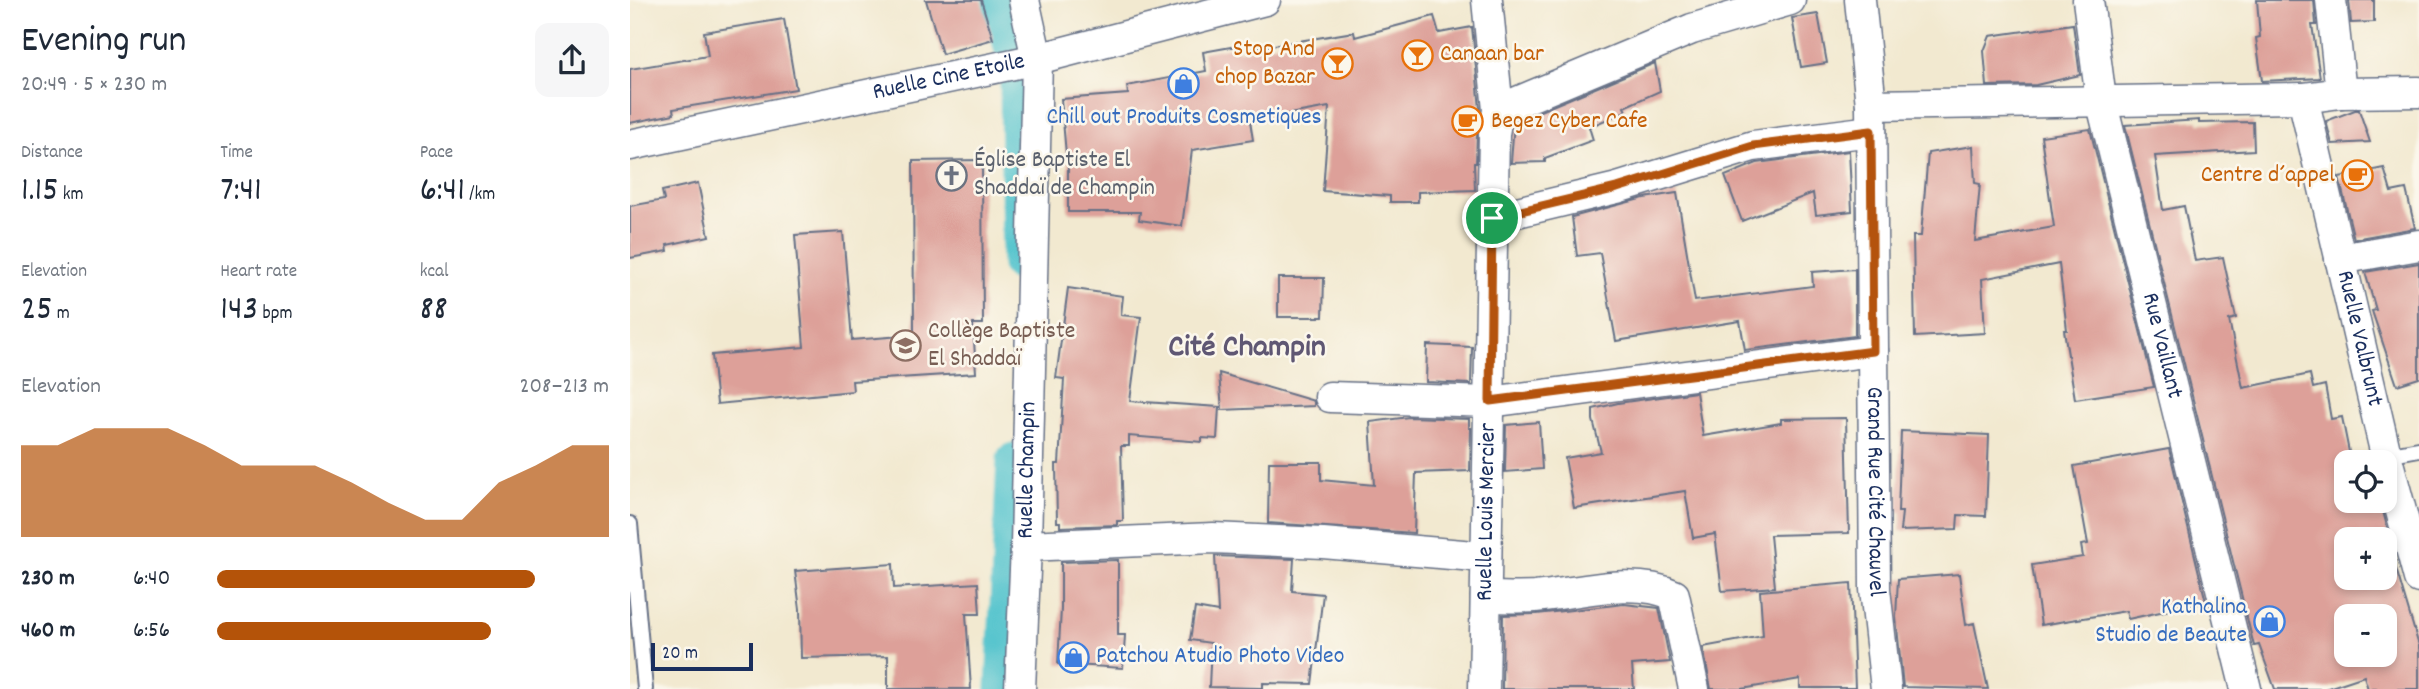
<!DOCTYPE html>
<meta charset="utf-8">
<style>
:root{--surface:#fff;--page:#f6f6f7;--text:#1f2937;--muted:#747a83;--accent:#b45309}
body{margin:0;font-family:Dekko,sans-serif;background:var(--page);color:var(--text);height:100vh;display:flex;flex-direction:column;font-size:26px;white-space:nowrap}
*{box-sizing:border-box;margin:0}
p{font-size:23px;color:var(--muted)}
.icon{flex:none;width:38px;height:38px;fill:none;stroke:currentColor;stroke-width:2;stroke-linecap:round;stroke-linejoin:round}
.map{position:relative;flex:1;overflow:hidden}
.details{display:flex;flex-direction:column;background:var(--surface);width:630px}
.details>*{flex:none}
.tools{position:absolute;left:1704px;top:450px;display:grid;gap:14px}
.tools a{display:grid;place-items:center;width:63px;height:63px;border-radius:14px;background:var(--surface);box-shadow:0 4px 10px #0003;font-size:35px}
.scale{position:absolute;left:21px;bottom:18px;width:102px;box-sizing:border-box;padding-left:7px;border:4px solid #1b2f5e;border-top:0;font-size:19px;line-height:24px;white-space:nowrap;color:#1b2f5e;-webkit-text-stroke:5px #fbf7ec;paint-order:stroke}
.pin{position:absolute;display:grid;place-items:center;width:60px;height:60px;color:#fff;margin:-30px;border:4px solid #fff;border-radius:50%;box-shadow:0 2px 7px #0007}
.round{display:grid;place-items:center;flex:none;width:74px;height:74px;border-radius:14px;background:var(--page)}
.head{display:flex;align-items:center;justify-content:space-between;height:119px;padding:0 21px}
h1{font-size:38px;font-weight:600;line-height:52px}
.metrics{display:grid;grid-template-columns:repeat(3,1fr);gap:10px;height:119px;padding:7px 21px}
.metrics div{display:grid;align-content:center}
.metrics b{font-size:35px;font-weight:600}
.metrics small{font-size:19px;font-weight:400}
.metrics p{font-size:19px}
.chart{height:196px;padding:14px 21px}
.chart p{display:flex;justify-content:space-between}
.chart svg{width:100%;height:126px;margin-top:7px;fill:var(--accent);opacity:.7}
ul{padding:0 21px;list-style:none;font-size:23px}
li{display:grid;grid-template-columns:112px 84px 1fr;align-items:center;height:52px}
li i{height:18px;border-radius:9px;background:var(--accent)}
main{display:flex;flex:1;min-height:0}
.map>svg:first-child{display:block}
</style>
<main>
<section class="details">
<div class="head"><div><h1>Evening run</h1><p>20:49 · 5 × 230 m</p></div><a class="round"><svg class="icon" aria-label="share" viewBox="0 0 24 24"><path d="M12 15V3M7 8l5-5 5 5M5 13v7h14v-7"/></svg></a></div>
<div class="metrics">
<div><p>Distance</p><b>1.15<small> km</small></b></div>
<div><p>Time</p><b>7:41</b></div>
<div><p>Pace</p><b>6:41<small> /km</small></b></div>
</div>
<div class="metrics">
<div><p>Elevation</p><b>25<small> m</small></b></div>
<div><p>Heart rate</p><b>143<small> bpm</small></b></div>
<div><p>kcal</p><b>88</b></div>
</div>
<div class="chart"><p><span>Elevation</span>208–213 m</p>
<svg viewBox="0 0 160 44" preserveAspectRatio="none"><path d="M0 44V12L10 12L20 6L30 6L40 6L50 12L60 19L70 19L80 19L90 25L100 32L110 38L120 38L130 25L140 19L150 12L160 12V44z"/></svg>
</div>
<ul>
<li><b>230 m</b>6:40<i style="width:81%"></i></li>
<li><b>460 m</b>6:56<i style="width:70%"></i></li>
</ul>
</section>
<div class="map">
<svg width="1789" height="689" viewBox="0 0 1789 689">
<rect width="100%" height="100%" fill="#fbf7ec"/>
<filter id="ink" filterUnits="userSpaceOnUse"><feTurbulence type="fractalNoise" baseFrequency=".0143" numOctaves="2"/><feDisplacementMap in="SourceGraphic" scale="14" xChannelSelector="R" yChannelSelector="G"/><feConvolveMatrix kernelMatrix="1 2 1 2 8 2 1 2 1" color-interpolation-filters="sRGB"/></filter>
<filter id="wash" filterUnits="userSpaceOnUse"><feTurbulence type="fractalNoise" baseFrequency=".00686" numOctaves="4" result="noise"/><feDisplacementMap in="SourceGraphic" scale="28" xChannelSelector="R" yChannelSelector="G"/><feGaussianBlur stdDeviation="1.57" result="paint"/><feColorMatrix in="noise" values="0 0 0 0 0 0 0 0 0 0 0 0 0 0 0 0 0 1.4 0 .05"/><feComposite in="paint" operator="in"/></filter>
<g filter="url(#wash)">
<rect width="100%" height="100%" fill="#f2e9d0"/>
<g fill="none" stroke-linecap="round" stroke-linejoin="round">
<!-- canal -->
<path stroke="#58c5ce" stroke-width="35" d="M370,0l17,73 2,191
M373,689l11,-229"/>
</g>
<g id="blocks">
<!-- building -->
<path fill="#dda099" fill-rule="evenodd" d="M296,0h55l12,39 -51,15z
M1627,0h57l2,25h-4l8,53 -58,3 -6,-43 4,-1z
M1719,0h25v22l-23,1z
M1188,14l9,49 -26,4 -9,-49z
M804,16l5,17 33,-6 8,82 -3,24 -1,30h-2l1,27 -57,2v10h-28v-6l-67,-5 6,-84 -79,14 3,19 -61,10 -10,76 -43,-6 1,-8h-72v-58h-2l-5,-55 67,-5 -1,-8 79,-15 -3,-19 34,-6 1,5 116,-19 1,5z
M154,19l12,70 -123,20 1,5 -44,9v-54l78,-13 -4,-24z
M1443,24l7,51 -44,10 -49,1 -3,-35 6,-15z
M1025,63l5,28 -36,16 2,4 -37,16 4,13 -48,18v4l-34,1 3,-41z
M1725,110h4l11,32 -38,2 -6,-23z
M1569,120v3l54,-1 1,28 -99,6 8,54 21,-4 11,55 28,-4 13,61 -7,2 14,68 67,-14 3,14 12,-3 6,34 11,-2 9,45h-4v38h33l9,34 -3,1 33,111v43h-51l-4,-13 -39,13h-50l-16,-44 -5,1 -129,-521zM1717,539h38v39h-38zM1717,616h38v38h-38z
M1460,129l64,258 -79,12 -11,-69h3l-8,-66 -77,15 3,54 -70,4 -2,-101h8l7,-83 45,-7 2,37 5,1 -5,57 79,-14 -13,-91z
M1219,151l3,60 -36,4 -3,-22 -71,28 -17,-45 32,-13z
M352,160l1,164h-10l3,49 -124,8 1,10 -136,13 -5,-49 92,-8 -9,-112 48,-3 9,108 62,-5 -1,-174z
M1754,168l7,24 15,-3 9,39 -61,11 -15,-62z
M68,183l11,53 -42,9 1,6 -38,7v-52l34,-6 -2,-9z
M1047,193l18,108 118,-15 -1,-14 43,-3v67l-110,14 -5,-29 -124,20 -16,-88 -23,3 -5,-39 72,-19z
M1789,263v115l-22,7 -25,-74 4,-1 -11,-38z
M648,278h46l-1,39h-45z
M438,288l55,8 -2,19 20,2 -11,84 89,6 -2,32 -15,-1v4l-73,-6v10h-8l2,75h-6v4l-57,2v-5h-3l-1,-58h3l5,-85 -8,-1z
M797,345l45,2 -1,37 -45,-2z
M589,373l95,28v5l-92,4z
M1066,392l7,44 78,-13v-4l65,-1 3,115 -79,2 5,52 -53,4 -7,-57 -22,4 -8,-47 -111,17 -9,-50 36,-6 -8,-32v-11l25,-6z
M779,417l60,2v9h2l-1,43 -54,2 -2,60 -146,-10 1,-61h52v18l53,5 -4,-63z
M909,422l3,47 -37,3 1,-47z
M1271,431l88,4 -3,81 -28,-1 -1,14 -57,2 2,-19h-4z
M1539,449l37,153 -78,17 -2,-8 -85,14 -9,-60 51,-8 -2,-12 7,-1 -14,-78z
M585,556l79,3 -2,32 31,3 -11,90 -49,-1v5l-54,-1 2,-44 -21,-3 5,-32 23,4z
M488,560v75h7l-2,33 -65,-4 3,-55v-47z
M263,564l1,24 84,-5 2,31h-14l5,75h-83v-33l-87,2 -1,-49 -5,-38z
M1329,574l7,51 8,-2 14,66 -85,-2 -7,-70 2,-38z
M1221,583l4,105h-55v-9l-58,10h-31l-8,-42 60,-11 -3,-45z
M994,604l35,4 11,54 -38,3 2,24h-132l1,-74 34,-1z"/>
</g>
</g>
<g filter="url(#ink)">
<use href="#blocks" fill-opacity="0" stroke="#667086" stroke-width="2"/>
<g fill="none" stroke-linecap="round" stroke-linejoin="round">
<defs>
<path id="lane" d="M1756,455l33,-6
M0,524l15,165"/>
<g id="street">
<path id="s1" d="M1230,0l11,105 4,484 11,100"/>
<path id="s2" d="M1458,0l13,100 145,589"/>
<path d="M1701,0l10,93"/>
<path id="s3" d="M1673,98l83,357 33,123"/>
<path d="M1241,105l432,-7 38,-5 78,-1"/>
<path d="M868,110l194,-81 98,-29"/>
<path id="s4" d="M0,145l407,-86 228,-59"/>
<path d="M862,218l125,-30 136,-42 118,-15"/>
<path d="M1710,259l79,-14"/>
<path d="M700,397l160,5 383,-51"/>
<path d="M396,546l187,-8 110,5 163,14"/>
<path d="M856,597c16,0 33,1 49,0 43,-4 98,-21 139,-2l20,94"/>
<path id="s5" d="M390,689l6,-143 11,-487 -13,-59"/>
<path id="s6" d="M854,689l10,-555 4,-24 -11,-110"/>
</g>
</defs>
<!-- lane casing -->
<use href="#lane" stroke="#667086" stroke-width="18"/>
<!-- street casing -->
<use href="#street" stroke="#667086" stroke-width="33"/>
<!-- lane -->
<use href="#lane" stroke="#fff" stroke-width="14"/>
<!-- street -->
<use href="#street" stroke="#fff" stroke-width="30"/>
</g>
</g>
<g fill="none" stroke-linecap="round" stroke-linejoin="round" filter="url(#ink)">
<defs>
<path id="route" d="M1241,131l2,220 -383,50 2,-183 125,-30 136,-42z"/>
</defs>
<!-- route casing -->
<use href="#route" stroke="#fff" stroke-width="14"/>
<!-- route -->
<use href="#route" stroke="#b45309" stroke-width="9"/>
</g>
<!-- icons -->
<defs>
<symbol id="bar-ring" viewBox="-11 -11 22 22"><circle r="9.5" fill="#fbf7ec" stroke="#e8710a" stroke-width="1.5"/><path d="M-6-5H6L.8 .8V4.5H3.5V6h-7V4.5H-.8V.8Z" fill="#e8710a"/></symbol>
<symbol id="shop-ring" viewBox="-11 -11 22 22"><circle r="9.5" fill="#fbf7ec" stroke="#3f7fe0" stroke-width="1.5"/><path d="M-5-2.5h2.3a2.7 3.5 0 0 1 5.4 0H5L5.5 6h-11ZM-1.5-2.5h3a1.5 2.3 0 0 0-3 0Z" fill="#3f7fe0"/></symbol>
<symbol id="cafe-ring" viewBox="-11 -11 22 22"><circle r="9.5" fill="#fbf7ec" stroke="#e8710a" stroke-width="1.5"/><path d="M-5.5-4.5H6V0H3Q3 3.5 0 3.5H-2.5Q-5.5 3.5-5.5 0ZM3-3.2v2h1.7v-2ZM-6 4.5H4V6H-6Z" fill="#e8710a"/></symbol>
<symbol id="church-ring" viewBox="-11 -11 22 22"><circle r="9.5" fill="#fbf7ec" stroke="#6b7280" stroke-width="1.5"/><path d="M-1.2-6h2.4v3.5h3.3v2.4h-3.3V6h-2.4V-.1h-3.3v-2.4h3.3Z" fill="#6b7280"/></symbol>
<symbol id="school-ring" viewBox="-11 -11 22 22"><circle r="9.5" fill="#fbf7ec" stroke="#8d6e63" stroke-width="1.5"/><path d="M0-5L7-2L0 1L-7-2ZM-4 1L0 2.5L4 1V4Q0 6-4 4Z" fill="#8d6e63"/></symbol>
</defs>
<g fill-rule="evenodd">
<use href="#bar-ring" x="770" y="38" width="35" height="35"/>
<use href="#bar-ring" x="690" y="46" width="35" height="35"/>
<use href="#shop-ring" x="536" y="66" width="35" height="35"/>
<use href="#cafe-ring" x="820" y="104" width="35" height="35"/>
<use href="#church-ring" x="304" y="158" width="35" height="35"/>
<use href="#cafe-ring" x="1710" y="158" width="35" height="35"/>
<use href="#school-ring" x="258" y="328" width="35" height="35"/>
<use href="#shop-ring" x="1622" y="604" width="35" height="35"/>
<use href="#shop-ring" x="426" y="640" width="35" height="35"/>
</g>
<g text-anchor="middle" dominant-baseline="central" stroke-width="5" stroke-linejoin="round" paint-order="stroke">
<!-- food labels -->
<g font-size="24" fill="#c56008" stroke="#fbf7ec" text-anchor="end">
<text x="685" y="50">Stop And<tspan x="685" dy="28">chop Bazar</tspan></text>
<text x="810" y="55" text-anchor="start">Canaan bar</text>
<text x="861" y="122" text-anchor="start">Begez Cyber Cafe</text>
<text x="1705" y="176">Centre d´appel</text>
</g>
<!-- street labels -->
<g font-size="24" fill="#1b2f5e" stroke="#fbf7ec">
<text stroke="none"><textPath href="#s4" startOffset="326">Ruelle Cine Etoile</textPath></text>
<text stroke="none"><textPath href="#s3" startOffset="247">Ruelle Valbrunt</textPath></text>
<text stroke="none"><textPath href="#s2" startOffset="354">Rue Vaillant</textPath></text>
<text stroke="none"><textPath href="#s5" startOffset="219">Ruelle Champin</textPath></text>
<text stroke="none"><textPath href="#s1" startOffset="492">Grand Rue Cité Chauvel</textPath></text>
<text stroke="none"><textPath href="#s6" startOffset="177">Ruelle Louis Mercier</textPath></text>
</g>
<!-- shop labels -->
<g font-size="24" fill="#366cbe" stroke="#fbf7ec">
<text x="554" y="118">Chill out Produits Cosmetiques</text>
<text x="1617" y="608" text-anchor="end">Kathalina<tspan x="1617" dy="28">Studio de Beaute</tspan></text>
<text x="466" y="657" text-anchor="start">Patchou Atudio Photo Video</text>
</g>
<!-- worship labels -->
<g font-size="24" fill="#5b616d" stroke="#fbf7ec" text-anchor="start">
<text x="344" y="161">Église Baptiste El<tspan x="344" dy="28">Shaddaï de Champin</tspan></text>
</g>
<!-- education labels -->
<g font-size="24" fill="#785e54" stroke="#fbf7ec" text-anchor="start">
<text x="298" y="332">Collège Baptiste<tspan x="298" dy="28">El Shaddaï</tspan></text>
</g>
<!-- district labels -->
<g font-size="32" font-weight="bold" fill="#5f5773" stroke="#fbf7ec">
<text x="617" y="349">Cité Champin</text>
</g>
</g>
</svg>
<div class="tools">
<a><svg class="icon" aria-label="locate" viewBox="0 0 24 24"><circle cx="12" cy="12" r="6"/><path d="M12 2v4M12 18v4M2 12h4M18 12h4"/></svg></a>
<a>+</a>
<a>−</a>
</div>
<div class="scale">20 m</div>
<div class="pin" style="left:862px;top:218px;background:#1e9e55"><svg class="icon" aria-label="arrive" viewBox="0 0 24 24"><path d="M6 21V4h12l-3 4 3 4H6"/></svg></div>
</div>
</main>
